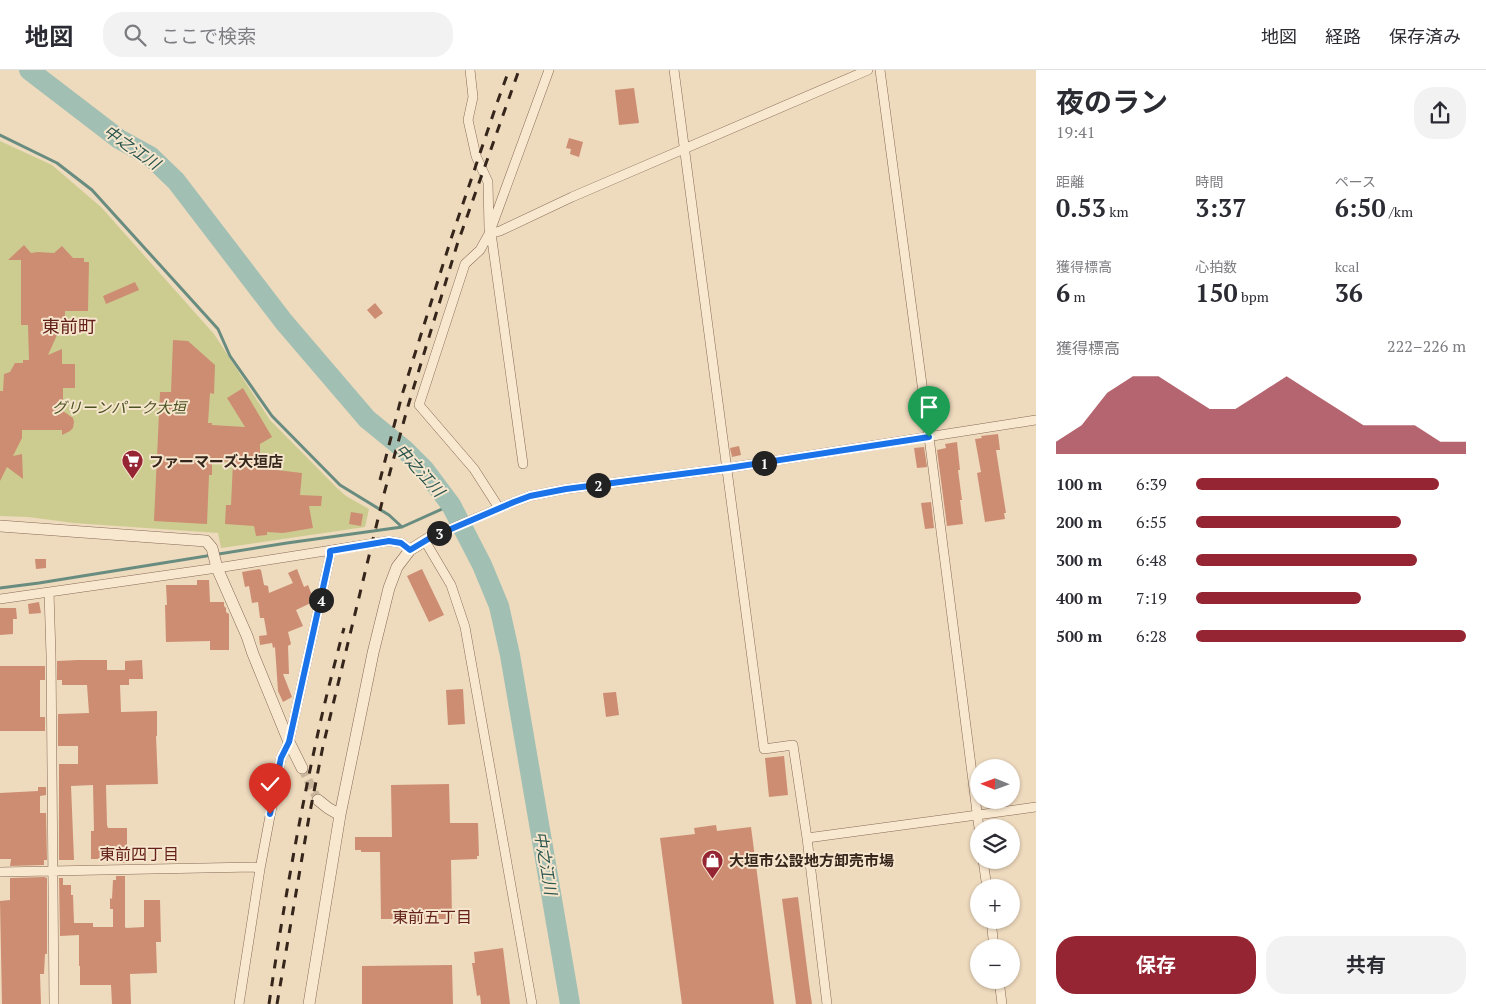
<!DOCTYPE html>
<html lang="ja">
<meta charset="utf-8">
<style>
:root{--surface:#fff;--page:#f2f2f3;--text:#2b2b33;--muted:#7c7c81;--line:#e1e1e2;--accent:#962533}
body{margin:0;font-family:"PT Serif","Noto Sans JP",serif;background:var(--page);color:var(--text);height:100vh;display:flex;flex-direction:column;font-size:19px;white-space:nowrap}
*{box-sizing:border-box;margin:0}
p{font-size:16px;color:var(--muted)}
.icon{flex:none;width:28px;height:28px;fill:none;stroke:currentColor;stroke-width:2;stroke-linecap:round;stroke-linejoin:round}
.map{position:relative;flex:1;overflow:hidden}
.details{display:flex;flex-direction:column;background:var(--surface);width:450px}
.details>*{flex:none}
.needle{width:32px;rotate:271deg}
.buttons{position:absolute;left:970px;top:689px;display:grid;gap:10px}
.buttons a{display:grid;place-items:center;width:50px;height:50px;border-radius:50%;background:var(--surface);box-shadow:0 1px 4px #0004;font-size:25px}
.pin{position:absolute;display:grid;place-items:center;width:42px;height:42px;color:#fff;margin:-51px -21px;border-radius:50% 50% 50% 0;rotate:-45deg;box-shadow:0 0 5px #0007}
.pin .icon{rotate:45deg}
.km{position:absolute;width:25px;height:25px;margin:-12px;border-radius:50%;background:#222;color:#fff;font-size:14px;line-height:25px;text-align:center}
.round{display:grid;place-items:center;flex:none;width:52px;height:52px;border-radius:20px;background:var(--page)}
.headline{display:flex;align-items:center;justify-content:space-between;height:85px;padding:0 20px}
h1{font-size:28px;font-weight:700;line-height:38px}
.stats{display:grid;grid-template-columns:repeat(3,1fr);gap:8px;height:85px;padding:5px 20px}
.stats div{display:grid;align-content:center}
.stats b{font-size:25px;font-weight:700}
.stats small{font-size:14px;font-weight:400}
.stats p{font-size:14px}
.chart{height:140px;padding:10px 20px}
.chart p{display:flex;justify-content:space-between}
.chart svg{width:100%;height:90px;margin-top:5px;fill:var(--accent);opacity:.7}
.primary-button{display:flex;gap:10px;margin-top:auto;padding:10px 20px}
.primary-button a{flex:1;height:58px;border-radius:20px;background:var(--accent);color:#fff;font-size:20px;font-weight:700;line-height:58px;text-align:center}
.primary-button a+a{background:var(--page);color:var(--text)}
ul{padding:0 20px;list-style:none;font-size:16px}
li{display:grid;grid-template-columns:80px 60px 1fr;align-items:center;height:38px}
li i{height:12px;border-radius:6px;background:var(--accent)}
header{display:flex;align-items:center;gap:30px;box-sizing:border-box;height:70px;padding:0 25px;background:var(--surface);border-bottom:1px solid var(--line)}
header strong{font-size:24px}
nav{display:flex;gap:28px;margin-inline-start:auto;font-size:18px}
.search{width:350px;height:45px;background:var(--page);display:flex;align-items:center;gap:12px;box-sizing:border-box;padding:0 18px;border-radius:20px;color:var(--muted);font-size:19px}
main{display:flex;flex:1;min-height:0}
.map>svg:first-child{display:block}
</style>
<header>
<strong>地図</strong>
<div class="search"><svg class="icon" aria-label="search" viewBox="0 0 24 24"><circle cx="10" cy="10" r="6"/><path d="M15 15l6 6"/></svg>ここで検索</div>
<nav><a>地図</a><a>経路</a><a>保存済み</a></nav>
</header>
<main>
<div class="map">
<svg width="1036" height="934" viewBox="0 0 1036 934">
<rect width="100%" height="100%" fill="#eedabd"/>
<!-- green -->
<path fill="#cccc91" d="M0,71l52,24 49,42 113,127 56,86 67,68 9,8 23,13 -4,18 -144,21 -3,-15 -144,-10 -46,-6 -28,-1z"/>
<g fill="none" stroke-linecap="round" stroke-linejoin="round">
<!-- stream -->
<path stroke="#688d80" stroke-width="3" d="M0,65l57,28 35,27 126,139 12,27 42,60 68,69 49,30 13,12
M0,518l39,-5 248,-40 115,-16 49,-22"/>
<!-- river -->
<path stroke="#a1c0b3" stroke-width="20" d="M29,0l90,69 31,17 26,25 108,141 83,97 38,31 19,19 27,36 31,60 17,41 11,49 60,349"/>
</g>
<!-- building -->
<path fill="#cd8d72" d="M634,18l5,35 -20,2 -4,-35z
M569,68l14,4 -4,15 -9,-3 1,-5 -5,-1z
M24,175l7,8 7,-1 16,1 8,-7 11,12h11v4h5l-1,49h-23v15l-8,-1v10l-9,20 14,-6v15h13v24h-12v23l10,7 1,4 -1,6 -3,3 -8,4v-5h-40v8l-9,18 9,-2 1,25 -16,-12 -7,14v-90h3l1,-17 6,-2 5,-9h8v-3h6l-1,-35h-7v-65h-13z
M135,212l4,8 -33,14 -3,-8z
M375,233l8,10 -8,6 -8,-9z
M173,270l15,1 27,24 -1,29 -4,-1 -2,30h4v2l33,2 -18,-29 16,-10 29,49 -12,7v14l9,1 -1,10 34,4 -2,22 22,1 -1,10h-12l4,22 -30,5 -16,-1v3l-11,1 -2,-10 -29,-2 1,-19h5l2,-43 -21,-1v14h-3l-2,49 -53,-3 6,-129h11z
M998,364l2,16h-4l10,63h-2l1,6 -20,3 -8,-49 4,-1 -6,-33 7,-1 -1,-2z
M957,372l3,28h-2l4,30h-2l3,24 -16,2 -10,-76 9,-2 -1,-4z
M739,376l2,9 -9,2 -2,-9z
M924,377l3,20 -10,1 -3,-20z
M931,432l3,26 -9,1 -4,-26z
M351,442l12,2 -2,12 -12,-2z
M35,489h11v9l-10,1z
M259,499l2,1 3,15 4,1 1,7 24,-10 -5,-10 9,-4 7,18 4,-2 6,15 -1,2 -17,8 7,16 -15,6 3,12 -3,2 1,28h-6l9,23 -9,5 -5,-11 -3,-44 -2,1 -1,-5 -12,2 -1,-9 8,-1 -3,-17h-4l-2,-16 -6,1 -3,-17 -4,1 -3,-15z
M422,499l22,46 -15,7 -22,-46z
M197,510h12l1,22h14v4l2,2v4l3,2v36h-19v-9l-44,1 -1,-37h2l-1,-20h31z
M39,532l2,11 -12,1 -1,-10z
M0,538h16l1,11h-4v15l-13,1z
M78,590h29v10h18v-9l17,-1 1,19h-14v6h-9l1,27 36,-1v25h-1l2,48 -52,1 1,40 1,3h19v35h-11v-4h-25v-28h3l-1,-46 -22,1 3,74h-15v-96h19v-18h-20v-32l31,-1 -2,-28h-25v-5h-5v-19z
M0,596h45v14h-5v37h5v14h-45z
M463,619l2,35 -17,1 -2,-35z
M616,622l3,23 -13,2 -3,-24z
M784,686l4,39 -19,2 -4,-39z
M449,714l1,39h28l1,33h-2v3l-26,1 1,59h-71l-1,-67h-19v-2h-6v-13h37l-1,-52z
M38,717h8v8l-6,1v17h6l1,47h-3v5l-34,1 1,-7h-11v-66l38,-2z
M716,755l1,6 34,-4 23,177h-92l-22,-166 35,-4 -1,-6z
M116,806h9v51l1,1 18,-1v-27h16l1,42h-5l1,31 -27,1 1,30h-19l-1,-19h-31v-19h-1v-31l-19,1 -1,-58h4v7h8v10h2l1,28h19v4h20v-18h-3v-11l2,1 1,-19h3z
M44,807l3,1v76h-2l-1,20h-4l1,30h-39l-2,-103 10,-1v-22z
M798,827l11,87 3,20h-16l-14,-105z
M503,878l7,56h-29l-1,-9 -3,1 -5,-33h3l-1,-11z
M452,895l1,39h-91v-38z"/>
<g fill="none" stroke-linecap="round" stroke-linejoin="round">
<!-- minor-tunnel -->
<path stroke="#c9b69d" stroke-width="9" stroke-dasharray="9 4.5" stroke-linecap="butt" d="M302,698l16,32"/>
<defs>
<path id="minor" d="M470,0l3,27 -5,23 8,36 12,26 1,47
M674,0l90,679 29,-4 14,93 20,166
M880,0l49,367 50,391
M491,163l32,231
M489,164l11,-3 72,-34 296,-127
M499,438l-25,-39 -55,-64 46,-141 15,-14 9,-16 60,-164
M429,468l85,-36 16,-6 36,-7 162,-21 308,-48
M425,471l26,44 14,42 67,377
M49,522l2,63 3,349
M0,529l217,-31 172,-27 12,2 9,7
M807,768l229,-31
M983,790l4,28
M0,802l254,-5 6,2
M991,850l3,28
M999,910l3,24
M239,934l21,-135 21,-111 8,-16 41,-186v-5"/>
<path id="tertiary" d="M0,456l206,15 6,7 5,20 30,68 6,18 36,88 13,26
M318,730l10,8 12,7
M309,934l31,-189 33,-162 16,-65 8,-21 13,-17 19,-12"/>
</defs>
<!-- minor casing -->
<use href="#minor" stroke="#866a56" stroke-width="10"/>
<!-- tertiary casing -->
<use href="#tertiary" stroke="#866a56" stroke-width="12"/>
<!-- minor -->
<use href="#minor" stroke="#f9e8d0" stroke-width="9"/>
<!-- tertiary -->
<use href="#tertiary" stroke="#f9e8d0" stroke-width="11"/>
<!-- rail -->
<path stroke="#35251b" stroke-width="3" stroke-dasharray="9 9" stroke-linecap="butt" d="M380,410l22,-85 49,-156 46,-136 12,-33
M269,934c13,-88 28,-175 47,-262 8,-38 18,-76 28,-114
M277,934l32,-187 14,-71 61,-252 24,-88 49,-161 62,-175"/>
</g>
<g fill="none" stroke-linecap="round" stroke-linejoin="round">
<defs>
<path id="route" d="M270,744l11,-56 8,-16 41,-186v-5l59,-10 12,2 9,7 20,-12 84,-36 16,-6 36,-7 162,-21 201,-31"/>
</defs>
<!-- route casing -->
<use href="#route" stroke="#fff" stroke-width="10"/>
<!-- route -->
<use href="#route" stroke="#1a73e8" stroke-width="6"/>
</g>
<!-- icons -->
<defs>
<symbol id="supermarket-pin" viewBox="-11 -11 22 30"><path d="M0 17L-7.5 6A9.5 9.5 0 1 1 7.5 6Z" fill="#962533" stroke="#f6e5cd"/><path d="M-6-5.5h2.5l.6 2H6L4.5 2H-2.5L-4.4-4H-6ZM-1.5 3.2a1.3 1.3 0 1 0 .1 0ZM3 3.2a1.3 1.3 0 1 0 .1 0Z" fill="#fff"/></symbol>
<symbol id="shop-pin" viewBox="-11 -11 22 30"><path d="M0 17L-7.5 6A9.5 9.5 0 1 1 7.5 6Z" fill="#962533" stroke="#f6e5cd"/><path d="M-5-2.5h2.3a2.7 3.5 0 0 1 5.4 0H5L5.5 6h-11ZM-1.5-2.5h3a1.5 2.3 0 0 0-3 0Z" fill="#fff"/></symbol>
</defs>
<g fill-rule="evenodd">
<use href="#supermarket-pin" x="120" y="378" width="25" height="34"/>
<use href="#shop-pin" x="700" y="778" width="25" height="34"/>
</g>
<g text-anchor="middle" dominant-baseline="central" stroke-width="4" stroke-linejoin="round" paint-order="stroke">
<!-- park labels -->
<g font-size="15" font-style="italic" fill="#4b5221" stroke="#f6e5cd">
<text x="119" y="337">グリーンパーク大垣</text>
</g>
<!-- poi labels -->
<g font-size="15" font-weight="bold" fill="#35251b" stroke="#f6e5cd" text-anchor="start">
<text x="149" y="391">ファーマーズ大垣店</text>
<text x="729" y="790">大垣市公設地方卸売市場</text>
</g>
<!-- water labels -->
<g font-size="16" font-style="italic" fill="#2a564e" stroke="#f6e5cd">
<text transform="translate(132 77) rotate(35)">中之江川</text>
<text transform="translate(420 400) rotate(48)">中之江川</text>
<text transform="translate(546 793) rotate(80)">中之江川</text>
</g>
<!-- neighbourhood labels -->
<g font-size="16" fill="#63211a" stroke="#f6e5cd">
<text x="139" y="784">東前四丁目</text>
<text x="432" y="847">東前五丁目</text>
</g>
<!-- quarter labels -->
<g font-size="18" fill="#63211a" stroke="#f6e5cd">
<text x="69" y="256">東前町</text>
</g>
</g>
</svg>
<div class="buttons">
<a><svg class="needle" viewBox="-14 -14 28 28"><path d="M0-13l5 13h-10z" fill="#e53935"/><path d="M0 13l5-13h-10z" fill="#7c7c81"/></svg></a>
<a><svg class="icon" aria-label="layers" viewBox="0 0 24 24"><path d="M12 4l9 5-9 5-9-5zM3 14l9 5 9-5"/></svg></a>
<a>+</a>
<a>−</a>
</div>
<div class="pin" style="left:929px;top:367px;background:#1e9e55"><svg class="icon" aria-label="arrive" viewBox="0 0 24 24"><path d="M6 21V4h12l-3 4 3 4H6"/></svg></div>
<div class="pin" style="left:270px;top:744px;background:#d93025"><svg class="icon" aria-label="check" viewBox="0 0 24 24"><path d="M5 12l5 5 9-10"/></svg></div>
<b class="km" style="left:764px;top:393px">1</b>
<b class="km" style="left:598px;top:415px">2</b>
<b class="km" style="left:439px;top:463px">3</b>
<b class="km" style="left:321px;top:530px">4</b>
</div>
<section class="details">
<div class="headline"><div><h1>夜のラン</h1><p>19:41</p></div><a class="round"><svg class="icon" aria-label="share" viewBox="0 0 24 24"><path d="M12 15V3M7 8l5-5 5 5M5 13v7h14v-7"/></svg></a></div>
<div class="stats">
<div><p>距離</p><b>0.53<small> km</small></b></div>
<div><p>時間</p><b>3:37</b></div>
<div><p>ペース</p><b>6:50<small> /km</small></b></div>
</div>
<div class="stats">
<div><p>獲得標高</p><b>6<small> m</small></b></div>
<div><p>心拍数</p><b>150<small> bpm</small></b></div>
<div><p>kcal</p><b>36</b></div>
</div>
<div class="chart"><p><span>獲得標高</span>222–226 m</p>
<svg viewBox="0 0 160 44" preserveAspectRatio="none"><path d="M0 44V38L10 30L20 14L30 6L40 6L50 14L60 22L70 22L80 14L90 6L100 14L110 22L120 30L130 30L140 30L150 38L160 38V44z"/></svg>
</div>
<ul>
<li><b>100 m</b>6:39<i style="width:90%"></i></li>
<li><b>200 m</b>6:55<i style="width:76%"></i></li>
<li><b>300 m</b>6:48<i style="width:82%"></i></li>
<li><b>400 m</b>7:19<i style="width:61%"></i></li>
<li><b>500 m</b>6:28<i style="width:100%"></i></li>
</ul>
<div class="primary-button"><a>保存</a><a>共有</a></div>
</section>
</main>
